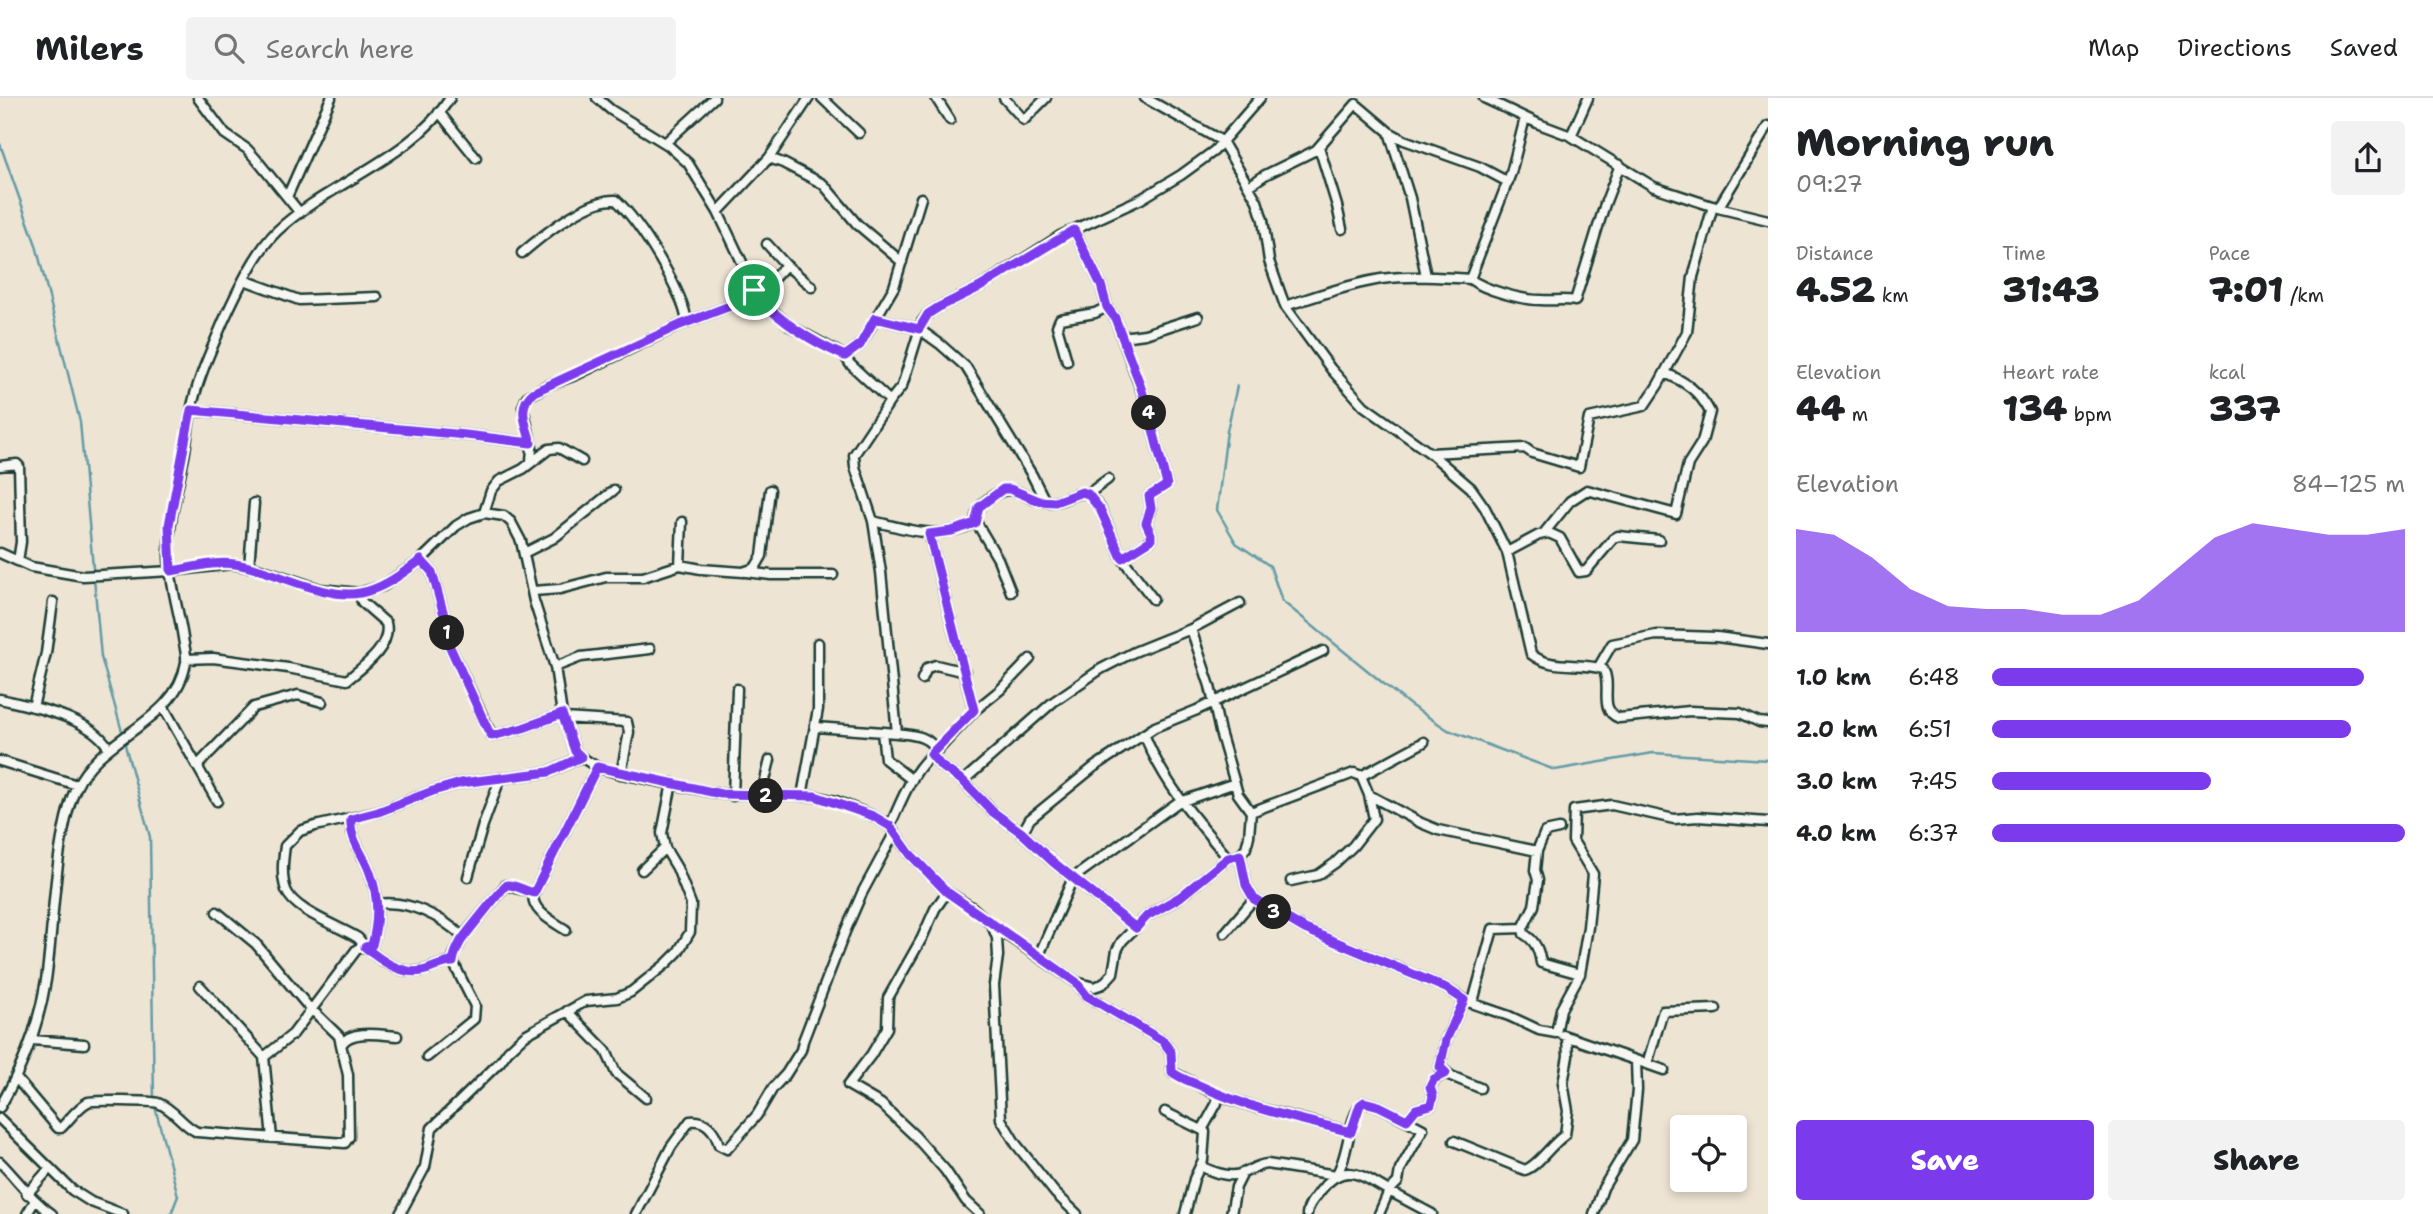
<!DOCTYPE html>
<meta charset="utf-8">
<style>
:root{--surface:#fff;--page:#f2f2f2;--text:#202124;--muted:#757577;--line:#e0e0e0;--accent:#7c3aed}
body{margin:0;font-family:"Shantell Sans",sans-serif;background:var(--page);color:var(--text);height:100vh;display:flex;flex-direction:column;font-size:26px;white-space:nowrap}
*{box-sizing:border-box;margin:0}
p{font-size:23px;color:var(--muted)}
.icon{flex:none;width:38px;height:38px;fill:none;stroke:currentColor;stroke-width:2;stroke-linecap:round;stroke-linejoin:round}
.map{position:relative;flex:1;overflow:hidden}
.sheet{display:flex;flex-direction:column;background:var(--surface);width:665px}
.sheet>*{flex:none}
.fabs{position:absolute;left:1670px;top:1017px;display:grid;gap:14px}
.fabs a{display:grid;place-items:center;width:77px;height:77px;border-radius:7px;background:var(--surface);box-shadow:0 4px 10px #0003;font-size:35px}
.pin{position:absolute;display:grid;place-items:center;width:60px;height:60px;color:#fff;margin:-30px;border:4px solid #fff;border-radius:50%;box-shadow:0 2px 7px #0007}
.km{position:absolute;width:35px;height:35px;margin:-18px;border-radius:50%;background:#222;color:#fff;font-size:19px;line-height:35px;text-align:center}
.round{display:grid;place-items:center;flex:none;width:74px;height:74px;border-radius:7px;background:var(--page)}
.summary{display:flex;align-items:center;justify-content:space-between;height:119px;padding:0 28px}
h1{font-size:38px;font-weight:800;line-height:52px}
.figures{display:grid;grid-template-columns:repeat(3,1fr);gap:10px;height:119px;padding:7px 28px}
.figures div{display:grid;align-content:center}
.figures b{font-size:35px;font-weight:800}
.figures small{font-size:19px;font-weight:400}
.figures p{font-size:19px}
.chart{height:196px;padding:14px 28px}
.chart p{display:flex;justify-content:space-between}
.chart svg{width:100%;height:126px;margin-top:7px;fill:var(--accent);opacity:.7}
.cta{display:flex;gap:14px;margin-top:auto;padding:14px 28px}
.cta a{flex:1;height:80px;border-radius:7px;background:var(--accent);color:#fff;font-size:28px;font-weight:800;line-height:80px;text-align:center}
.cta a+a{background:var(--page);color:var(--text)}
ul{padding:0 28px;list-style:none;font-size:23px}
li{display:grid;grid-template-columns:112px 84px 1fr;align-items:center;height:52px}
li i{height:18px;border-radius:9px;background:var(--accent)}
header{display:flex;align-items:center;gap:42px;box-sizing:border-box;height:98px;padding:0 35px;background:var(--surface);border-bottom:2px solid var(--line)}
header strong{font-size:33px}
nav{display:flex;gap:38px;margin-inline-start:auto;font-size:24px}
.search{width:490px;height:63px;background:var(--page);display:flex;align-items:center;gap:18px;box-sizing:border-box;padding:0 24px;border-radius:7px;color:var(--muted);font-size:26px}
main{display:flex;flex:1;min-height:0}
.map>svg:first-child{display:block}
</style>
<header>
<strong>Milers</strong>
<div class="search"><svg class="icon" aria-label="search" viewBox="0 0 24 24"><circle cx="10" cy="10" r="6"/><path d="M15 15l6 6"/></svg>Search here</div>
<nav><a>Map</a><a>Directions</a><a>Saved</a></nav>
</header>
<main>
<div class="map">
<svg width="1768" height="1116" viewBox="0 0 1768 1116">
<rect width="100%" height="100%" fill="#eee4d4"/>
<filter id="ink" filterUnits="userSpaceOnUse"><feTurbulence type="fractalNoise" baseFrequency=".0143" numOctaves="2"/><feDisplacementMap in="SourceGraphic" scale="14" xChannelSelector="R" yChannelSelector="G"/><feConvolveMatrix kernelMatrix="1 2 1 2 8 2 1 2 1" color-interpolation-filters="sRGB"/></filter>
<g filter="url(#ink)">
<g fill="none" stroke-linecap="round" stroke-linejoin="round">
<!-- stream -->
<path stroke="#639ca6" stroke-width="2.5" d="M0,46l36,101 44,177 21,235 22,78
M1237,288l-10,45 -10,79 19,33 34,23 12,35 128,104 38,25 107,40 98,-17 115,7
M124,643l26,96 4,266 24,93 -7,18"/>
<defs>
<path id="minor" d="M198,0l27,36 22,15 9,10 44,54
M597,0l14,12 57,35 20,18 30,49 33,69 3,9 -3,4
M822,0l37,35
M936,0l14,22
M1004,0l20,22 22,-22
M1145,0l77,43 35,60 6,19 6,41 16,45 46,63 33,37 66,47 41,35 14,20 22,44 24,102c21,17 48,7 72,15 10,16 -6,41 16,49l71,-7 50,2 19,9 9,1
M1484,0l55,26 32,12 83,51 64,21 50,12
M439,14l37,46
M1389,34l15,8 76,27 28,15
M1571,38l17,-38
M665,45l49,-45
M1319,49l18,59 5,23
M769,60l14,5 40,21 34,40 45,38
M1249,88l16,-11 51,-25 40,-46 33,28 21,66 16,78
M287,99l44,-99
M1718,110l50,-82
M718,114l51,-54 40,-60
M1074,132l27,55 6,22 8,11 32,88 20,79 -18,11 2,12 -5,15 5,11v6l-29,18
M767,146l19,21 26,22
M522,155c21,-18 66,-55 94,-53 24,22 67,91 71,122
M1470,181c15,11 51,21 71,21 12,1 22,-1 34,1l30,-97 15,-39
M244,182l55,20 78,-3
M753,195l37,33 55,30 5,8 40,37
M1285,208c32,-10 64,-22 96,-27 30,-4 60,-2 89,0l41,-106 14,-55
M875,220l44,11 21,15 26,23 66,108 13,26
M1122,239l23,-3 53,-17
M845,258l15,-11 34,-58 27,-89
M1067,263l-10,-35 3,-7 35,-6 12,-6
M191,312l275,25 65,8
M1430,355l95,-5 7,5 47,14 10,-49 55,-12 14,-21 29,-53 6,-55 20,-71
M531,363l1,-13 -9,-41 4,-10 19,-11 30,-11 104,-50 63,-24 11,-11 20,-12 12,-13
M0,368l17,-2 2,2 2,76 -3,19
M1088,396l12,14 22,50 31,41
M484,415l7,-22 8,-10 24,-12 26,-20 10,-1 23,13
M975,422l23,39 13,33
M873,423c37,9 65,20 102,2 1,-11 4,-17 12,-23 31,-24 33,3 65,2 13,0 23,-12 36,-8l20,-15
M1544,435l26,-32 17,-11 89,24 12,-50 14,-22 8,-30c-11,-21 -24,-30 -45,-39
M929,436l45,177 -38,41
M1507,454l32,-17 10,-2 11,5 19,34 7,-1 27,-32 5,-3 41,4
M0,455l31,14 52,9 88,-5 61,-7 28,5 60,20 39,4 24,-7 37,-25 36,-35 13,-8 15,-5 20,3 7,6 10,19 13,60 21,66 7,47 13,37 6,6 16,10 24,7 100,20 94,2 21,5 37,15 17,10 20,28 37,38 26,16 19,17 5,13 1,18 -4,29 7,134 15,25 39,49 22,21
M524,455l30,-15 60,-48
M421,462l11,12 15,54 2,19 43,91 31,-8 39,-14
M680,467l2,-43
M249,469l5,-64
M746,474l25,3h62
M533,493l27,-2 46,-12h37l37,-12 21,4 42,3 12,-4 7,-12 8,-66
M186,561l27,-1 75,10 59,12c16,-13 45,-33 39,-57l-24,-21 -3,-9
M555,569l26,-10 69,-8
M1598,570l14,-24 44,-9 61,2 51,7
M922,581l5,-11 9,-3 29,7
M0,601c33,8 90,18 108,48
M163,608l54,95
M33,609l13,-54 7,-51
M974,613l26,-21 30,-31
M564,620l63,4 2,10 -8,42
M816,629l81,6
M882,634l3,27 27,21
M1144,636c19,48 51,85 84,124
M931,656l10,12 22,15 90,-79 48,-33 33,-17 57,-23 49,-26
M0,663l77,24
M197,668l57,-59 44,-12 24,7
M1361,678l63,-34
M963,683l30,31 29,21 31,29 83,66
M733,698l4,-107
M761,698l9,-36
M802,698l16,-87v-66
M1251,714l103,-39 7,3 8,19 52,28 17,7 99,21
M890,728c10,-22 24,-61 46,-74 -6,-17 -24,-17 -39,-19l-16,-161 -8,-51 -18,-54 -1,-12 36,-54 12,-15 20,-64 6,-8 11,-7 41,-20 80,-51 81,-37 40,-24 33,-24 46,-53
M1022,735l8,-14 64,-52 61,-40 42,-17 126,-59
M1240,757l6,30 8,14 51,30 141,59 22,14 41,14 30,14 17,3 5,-24 19,-35 -39,-11c-2,-12 -5,-22 -17,-29l-1,-6 11,-22 4,-26 -3,-10 2,-19 8,-19 14,-3
M642,772l23,-22
M468,779l15,-52 17,-46
M1291,783l27,-6 17,-12 18,-17 21,-27 -5,-24
M947,794l-12,17 -13,29 -34,60 -1,30 -16,27 -23,30 33,19 34,32 30,34 21,31 14,13
M534,795c-5,17 20,29 32,37
M378,806c31,-4 63,12 85,33
M992,827l84,57 11,14 76,45 8,11 1,20 44,22
M1225,835l29,-34
M1039,857l34,-77 104,-75 58,-20
M453,864c-12,0 -21,7 -32,9 -23,4 -50,-16 -63,-33 -19,-12 -64,-27 -72,-48 -5,-14 -3,-30 -1,-44l15,-15 15,-5 63,-14 55,-21 28,-8 88,-11 32,-15
M1580,876l8,-47 5,-53 -20,-33 1,-31 38,-5 62,14 24,-2 70,5
M1076,884l18,5 9,-3 10,-11 4,-23 5,-9 25,-25 33,-19 48,-39 12,-3 6,-7 3,-12 2,-24 -13,-18 -18,-62 -10,-46 -19,-57
M200,888l64,71
M1464,902l-18,40 -6,27 11,9 29,12
M1468,904l6,-4 19,-69 30,-1
M567,913l39,40 10,22 30,25
M1563,937l101,35
M32,942l52,4
M342,946c9,-15 40,-9 55,-8
M427,959l47,-38 1,-13 -22,-44 1,-7 9,-18 43,-52 28,8 63,-126
M1647,966l16,-53 53,-2
M16,980l42,50h3c8,-8 17,-21 27,-26 4,-2 65,-1 70,1 16,6 24,22 39,29l148,11 4,-6 -1,-62 -9,-39 -32,-31 -51,-61 -39,-32
M0,1009c23,-40 39,-82 46,-127 7,-49 7,-98 17,-147 3,-16 6,-31 13,-45 24,-53 101,-65 110,-126 1,-8 -2,-16 -3,-24 -4,-27 -13,-54 -14,-81 -1,-35 8,-66 15,-100 3,-15 4,-31 7,-46 6,-31 20,-60 32,-89 13,-28 32,-70 54,-91 51,-48 136,-73 173,-133
M1165,1014l37,18
M0,1021l72,71 19,12 32,12
M1407,1022l9,-11 15,-4 2,-9 -3,-9 5,-8 11,-6
M272,1040l-8,-81 29,-23 64,-85 15,-4c7,-26 7,-49 -3,-75 -6,-16 -20,-33 -18,-51
M1454,1043l71,29c14,-5 25,-25 40,-35l3,-24 -5,-28 5,-27 -1,-19
M0,1064c18,18 30,37 52,52
M1200,1068c11,5 27,12 40,8 10,-3 16,-9 27,-10l69,11c14,-20 11,-59 28,-73l15,4 44,23 -23,41 -2,12 -9,9c-27,-15 -44,-31 -68,-1 -6,8 -13,14 -14,24
M27,1096l23,-26
M27,1116l7,-12
M400,1116l25,-47 7,-39 68,-66 8,-11 17,-16 61,-34 31,-3 14,-6 35,-28 12,-12 12,-20 1,-28 -14,-36 -12,-20 -3,-15 10,-50
M636,1116l35,-67 19,-26c16,-2 25,10 29,24l8,4 30,-34 16,-27 13,-14 15,-24 2,-9 42,-109 17,-39 33,-61
M1185,1116l9,-35 9,-19 2,-28 -3,-2 15,-27 -1,-9 42,14 93,24
M1231,1116l5,-27 7,-14
M1379,1116l10,-23 43,23
M1594,1116l9,-26 29,-48 5,-50 -1,-29"/>
</defs>
<!-- minor casing -->
<use href="#minor" stroke="#1f3d34" stroke-width="13"/>
<!-- minor -->
<use href="#minor" stroke="#f6f6f2" stroke-width="8"/>
</g>
</g>
<g fill="none" stroke-linecap="round" stroke-linejoin="round" filter="url(#ink)">
<defs>
<path id="route" d="M1074,132l27,55 6,22 8,11 23,61 9,27 20,79 -18,11 2,12 -5,15 5,11v6l-29,18 -22,-49 -12,-15 -6,-2 -27,10 -16,-1 -29,-12h-7l-24,18 -4,16 -23,8 -23,3 45,176 -43,44 10,12 22,15 30,31 29,21 31,29 83,66 11,-12 33,-19 48,-39 12,-3 6,30 8,14 51,30 141,59 18,12 -18,40 -6,27 6,6 -12,6 -4,8 3,9 -2,9 -15,4 -9,11 -28,-14 -15,-4 -4,3 -9,27c-51,-13 -102,-23 -150,-46 -9,-4 -20,-7 -29,-14l-1,-20 -8,-11 -76,-45 -11,-14 -129,-90 -37,-38 -20,-28 -17,-10 -58,-20 -94,-2 -124,-27 -63,126c-7,-1 -19,-9 -27,-8 -3,1 -42,50 -46,56 -4,7 -7,13 -8,21 -10,0 -17,5 -27,8 -22,7 -45,-9 -61,-23l7,-2c7,-26 7,-50 -3,-75 -6,-16 -20,-32 -18,-51l27,-7 55,-21 28,-8 88,-11 32,-15 -6,-6 -13,-37 -39,14 -31,8 -4,-6 -39,-85 -2,-19 -15,-54 -11,-12c-18,13 -38,29 -61,33 -36,7 -88,-24 -125,-29 -20,-3 -44,4 -64,7l-2,-46 22,-115 275,25 65,8c-5,-19 -15,-37 3,-51l146,-67 63,-24 11,-11 -1,3c26,27 57,48 92,63l15,-11 15,-27 44,11 9,-15 11,-7 41,-20z"/>
</defs>
<!-- route casing -->
<use href="#route" stroke="#fff" stroke-width="14"/>
<!-- route -->
<use href="#route" stroke="#7c3aed" stroke-width="9"/>
</g>
</svg>
<div class="fabs">
<a><svg class="icon" aria-label="locate" viewBox="0 0 24 24"><circle cx="12" cy="12" r="6"/><path d="M12 2v4M12 18v4M2 12h4M18 12h4"/></svg></a>
</div>
<div class="pin" style="left:754px;top:192px;background:#1e9e55"><svg class="icon" aria-label="arrive" viewBox="0 0 24 24"><path d="M6 21V4h12l-3 4 3 4H6"/></svg></div>
<b class="km" style="left:447px;top:535px">1</b>
<b class="km" style="left:766px;top:698px">2</b>
<b class="km" style="left:1274px;top:814px">3</b>
<b class="km" style="left:1149px;top:315px">4</b>
</div>
<section class="sheet">
<div class="summary"><div><h1>Morning run</h1><p>09:27</p></div><a class="round"><svg class="icon" aria-label="share" viewBox="0 0 24 24"><path d="M12 15V3M7 8l5-5 5 5M5 13v7h14v-7"/></svg></a></div>
<div class="figures">
<div><p>Distance</p><b>4.52<small> km</small></b></div>
<div><p>Time</p><b>31:43</b></div>
<div><p>Pace</p><b>7:01<small> /km</small></b></div>
</div>
<div class="figures">
<div><p>Elevation</p><b>44<small> m</small></b></div>
<div><p>Heart rate</p><b>134<small> bpm</small></b></div>
<div><p>kcal</p><b>337</b></div>
</div>
<div class="chart"><p><span>Elevation</span>84–125 m</p>
<svg viewBox="0 0 160 44" preserveAspectRatio="none"><path d="M0 44V8L10 10L20 18L30 29L40 35L50 36L60 36L70 38L80 38L90 33L100 22L110 11L120 6L130 8L140 10L150 10L160 8V44z"/></svg>
</div>
<ul>
<li><b>1.0 km</b>6:48<i style="width:90%"></i></li>
<li><b>2.0 km</b>6:51<i style="width:87%"></i></li>
<li><b>3.0 km</b>7:45<i style="width:53%"></i></li>
<li><b>4.0 km</b>6:37<i style="width:100%"></i></li>
</ul>
<div class="cta"><a>Save</a><a>Share</a></div>
</section>
</main>
